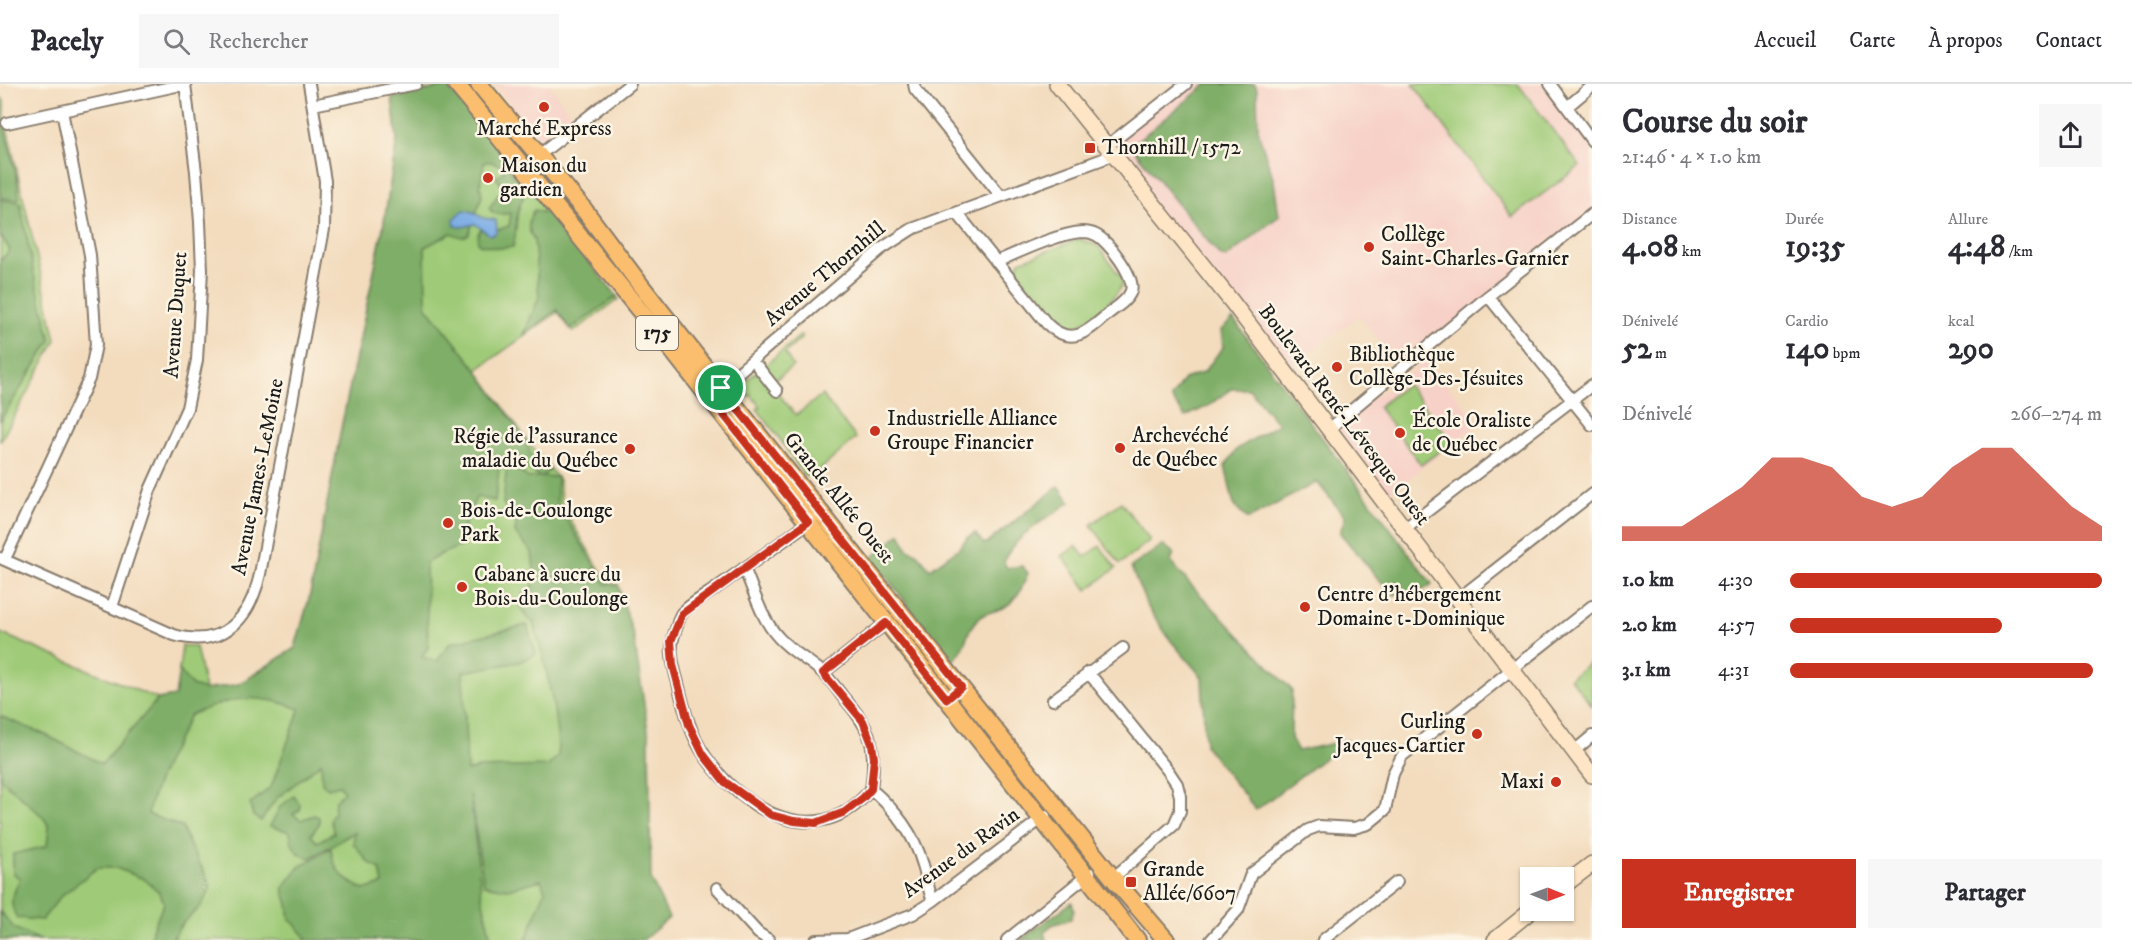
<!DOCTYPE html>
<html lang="fr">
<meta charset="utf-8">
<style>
:root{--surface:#fff;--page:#f7f7f7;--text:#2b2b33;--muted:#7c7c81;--line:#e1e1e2;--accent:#c8321e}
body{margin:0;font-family:"IM FELL DW Pica",serif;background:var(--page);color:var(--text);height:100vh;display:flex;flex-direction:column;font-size:22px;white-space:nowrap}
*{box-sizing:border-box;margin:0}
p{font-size:20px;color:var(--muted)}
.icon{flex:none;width:33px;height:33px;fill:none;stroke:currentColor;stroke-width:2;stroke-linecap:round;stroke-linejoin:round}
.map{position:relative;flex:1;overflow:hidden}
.details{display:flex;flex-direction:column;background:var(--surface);width:540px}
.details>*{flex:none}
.needle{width:39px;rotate:91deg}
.fabs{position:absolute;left:1520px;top:783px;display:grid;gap:12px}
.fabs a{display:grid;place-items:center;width:54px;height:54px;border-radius:0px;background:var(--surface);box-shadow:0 2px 4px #0004;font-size:30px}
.pin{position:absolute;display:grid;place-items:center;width:51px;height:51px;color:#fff;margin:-26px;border:3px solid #fff;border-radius:50%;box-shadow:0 2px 6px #0007}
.round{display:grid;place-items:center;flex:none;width:63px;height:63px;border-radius:0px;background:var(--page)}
.head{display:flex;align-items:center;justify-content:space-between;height:102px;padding:0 30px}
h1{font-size:33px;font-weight:800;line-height:45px}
.figures{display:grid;grid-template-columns:repeat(3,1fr);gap:9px;height:102px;padding:6px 30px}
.figures div{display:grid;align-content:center}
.figures b{font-size:30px;font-weight:800}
.figures small{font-size:16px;font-weight:400}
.figures p{font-size:16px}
.chart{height:168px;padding:12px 30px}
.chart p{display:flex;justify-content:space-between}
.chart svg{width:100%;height:108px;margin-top:6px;fill:var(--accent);opacity:.7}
.button{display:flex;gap:12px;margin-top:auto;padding:12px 30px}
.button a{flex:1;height:69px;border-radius:0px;background:var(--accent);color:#fff;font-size:24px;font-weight:800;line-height:69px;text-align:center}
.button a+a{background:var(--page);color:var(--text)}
ul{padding:0 30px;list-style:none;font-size:20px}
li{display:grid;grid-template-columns:96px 72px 1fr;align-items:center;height:45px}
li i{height:15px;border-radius:8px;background:var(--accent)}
header{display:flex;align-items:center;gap:36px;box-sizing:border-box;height:84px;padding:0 30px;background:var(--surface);border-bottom:2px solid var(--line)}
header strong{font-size:28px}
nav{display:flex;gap:33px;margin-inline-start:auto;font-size:21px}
.search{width:420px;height:54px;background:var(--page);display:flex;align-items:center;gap:15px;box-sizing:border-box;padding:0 21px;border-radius:0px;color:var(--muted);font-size:22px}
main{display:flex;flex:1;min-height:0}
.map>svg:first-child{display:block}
</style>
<header>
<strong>Pacely</strong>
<div class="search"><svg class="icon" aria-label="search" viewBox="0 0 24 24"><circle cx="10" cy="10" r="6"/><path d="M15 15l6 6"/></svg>Rechercher</div>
<nav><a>Accueil</a><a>Carte</a><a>À propos</a><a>Contact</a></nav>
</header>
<main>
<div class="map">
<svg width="1592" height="856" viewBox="0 0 1592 856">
<rect width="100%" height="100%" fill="#fcf5e5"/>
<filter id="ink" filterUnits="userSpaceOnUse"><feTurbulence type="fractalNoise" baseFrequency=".0167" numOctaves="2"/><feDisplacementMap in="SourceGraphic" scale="12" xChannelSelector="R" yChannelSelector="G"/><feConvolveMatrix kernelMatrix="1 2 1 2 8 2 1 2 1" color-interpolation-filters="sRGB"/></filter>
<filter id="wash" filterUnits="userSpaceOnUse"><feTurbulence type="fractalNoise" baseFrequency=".008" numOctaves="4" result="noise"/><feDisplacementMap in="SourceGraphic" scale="24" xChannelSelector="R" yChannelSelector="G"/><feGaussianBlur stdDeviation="1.35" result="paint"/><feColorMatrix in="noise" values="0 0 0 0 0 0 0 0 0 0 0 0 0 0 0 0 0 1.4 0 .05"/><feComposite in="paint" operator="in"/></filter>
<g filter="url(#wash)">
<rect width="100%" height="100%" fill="#f3dcbe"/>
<!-- built -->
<path fill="#f7d1c7" d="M495,0h54l23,32 -32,24z
M1186,0h365l41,56v74l-190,154 -43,-52 -74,55 -178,-225z
M1426,277l54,62 -98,76 -53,-70z"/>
<!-- green -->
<path fill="#9fca77" stroke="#5e734a" stroke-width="1.5" d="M1413,0h105l62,82 -68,51z
M447,2l172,213 -46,33 -15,-20 -81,58 52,73 30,37 3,26 41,69 7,5 -11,25 6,335h-605v-307l158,66 18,-3 6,-51 14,2 9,43 35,-6 55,-36 15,-53 31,-166 42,-201 14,-88 -5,-42z
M0,13l56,243 -56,102z
M1079,155l19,7 25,34c-2,15 -30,38 -44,45 -6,4 -13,2 -19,0l-42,-51 -2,-6 4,-7z
M801,251l2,2 -18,16 8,13 -23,18 26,31 26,-20 34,43 -43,38h-9l-27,-41 -20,-26 3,-2 -9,-12 -3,2 -7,-12z
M1407,300l45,58 -31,23 -43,-58z
M1121,418l29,38 -30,24 -29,-39z
M1076,462l9,11 15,-11 16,22 -29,22 -25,-34z
M1592,577v45l-22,-28z"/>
<!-- forest -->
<path fill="#7fae68" stroke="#4e6542" stroke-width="1.5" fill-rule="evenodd" d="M1207,0h48l2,6 1,41 16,50 5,35 -53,42 -7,-3 -88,-109z
M447,2l49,58 28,52c-10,16 -6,33 -11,51l-15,1 -19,-4c-3,-6 -2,-10 2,-15l9,6 5,-1 2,-4 12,-4 2,-13c-9,2 -17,3 -22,-5l13,-18 -1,-6 -5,-7 9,-6 -2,-5 -11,-4h-8l-4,24 2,10 -13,38c-7,5 -11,2 -18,-1l-26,14 1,59 49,61 51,73 4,14 21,15 -9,8h15v27l49,80h12l16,54 15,99 2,142 18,39 -26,22h-117l19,-49 -4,-11 -33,9 -24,-4 -14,-91 12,103 9,43h-186l1,-3 -16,-18 -2,-14 -5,-17 16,-21 32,-19c2,24 13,31 33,42l19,-6 -3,-15 -12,-7 -15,-19 2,-11 -45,26c-14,-3 -19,-12 -20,-26l-20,-6 10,-19 14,-11 6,8v6l-7,4 8,6 13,-5 5,2v7l-8,11 6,7 17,-9 -4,-14 4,-6 1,-12 9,-9 -4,-7 -12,3 -6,-5 -1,-20 -45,36 -15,22 -8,-5 -3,-12 21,-17 29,-78c-45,-17 -67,-12 -110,6 -15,30 -36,67 -42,99l34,13c7,22 21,39 29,60l-10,19 -20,19 -9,15h-21l1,-10 12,-27 -5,-11 -15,-13 -28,-11h-19l-37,29 -18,23 -25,-2c-9,-16 -4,-23 3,-40l-7,-4v-20l34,-8 2,-20 -7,-10 -42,-38v-62l46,19 56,29 56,-65 17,-3 4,-26 13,16 13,4 34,-6 56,-36 15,-53 31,-166 42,-201 14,-88 -5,-42zM513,374l27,19 -12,1 -17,-15 -4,2 -4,38 13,21 -1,9 17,19 2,17 -1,17 -10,9 -2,13 6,10 6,4c12,40 25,92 25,134l-10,10 -69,2 -12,3 -4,-99 56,-10 17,-8 -9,-29 -77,18 -13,18 -16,-4 7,-9 -2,-85 17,-10 21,-8 1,-25 12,-23 18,4 5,-39z
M0,12l4,5 1,29 12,48 2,21 -19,-1z
M0,116l20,2 14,72 17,66 -51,81v-160l10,-11 -10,-15z
M534,126l16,4 67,82 -47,33 -13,-19 -33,24 15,-37 -5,-57c-7,-11 -7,-19 0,-30z
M1233,235l199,265c-11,10 -26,10 -41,10l-51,-61 5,-16 -28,-35 -69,37 -14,-14 -9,-39 12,-17 41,-25 -29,-35h-18l-23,17 -23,11 -14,-19 13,-19 20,-7 19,-25 -2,-17z
M1059,402l11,16c-22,16 -56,33 -66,60l3,6 15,-2 6,7c-5,12 -9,24 -20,32 -10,8 -24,5 -33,17 -11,13 -9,30 -24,40l-79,-104 28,-25 8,16 9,4 13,16 29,-21 8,-10 8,-5 9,11 4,-2z
M1163,461l11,8 -3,9 18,21 103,107 -1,48 7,13 50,-11 -92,70 -51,-64 -3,-69 -31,-36 -24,-35 -16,-39z
M1072,818l2,9 -3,8 -19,6 -8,7 2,8h-26z
M0,827l14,17 26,12h-40z"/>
<!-- water -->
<path fill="#7aace5" stroke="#4b6480" stroke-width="1.5" d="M464,126l9,2 10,6 13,2 1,10 -2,4 -5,1 -15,-11 -13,3 -7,-1 -1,-7z"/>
</g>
<g filter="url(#ink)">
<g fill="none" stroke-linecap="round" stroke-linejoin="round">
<defs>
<path id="street" d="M914,0l1,5 86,107
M1550,0l42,57
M313,21l103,-21
M1567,23l25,-21
M7,39l178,-39
M1107,62l79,-62
M538,72l92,-72
M957,129l90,111c25,24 41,7 62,-11 8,-6 19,-13 22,-22 5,-14 -23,-50 -35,-56 -4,-2 -9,-3 -13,-3 -24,1 -64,20 -87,30
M1488,212l104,129
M758,283l19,24
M718,306l163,-141 31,-20 191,-70 10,-6
M1329,345l153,-128 110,-87
M812,435c-31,25 -65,47 -97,70 -10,7 -25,15 -33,24 -2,3 -4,9 -5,13 -9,21 -5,36 1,57 6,25 12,51 27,73 38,55 113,98 166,33
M1404,445l188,-144
M0,474l174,77c49,14 76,-16 86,-61l64,-345 1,-48 -16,-97
M5,475l84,-180 7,-34 -6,-90 -28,-144
M744,484c10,23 17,51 35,70 13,14 29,22 43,34 8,7 15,17 21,25 29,32 34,50 28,92
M1458,515l134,-105
M112,523l38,-117 37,-82 10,-48 5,-90 -2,-48 -4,-50 -11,-88
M1088,588l81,100 8,12 3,12v15l-6,14 -61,53
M823,589l63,-50
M1053,616l70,-52
M1573,668l19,-16
M871,705c24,21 43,44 52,76 4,12 5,25 10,36
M717,804l41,45 11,7
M816,856l32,-1 65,-25 20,-13 112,-85
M1007,856l83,-67
M1211,856l27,-30 13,-36 57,-44 11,-4 35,2 14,-4 17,-14 8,-36 9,-18 190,-150
M1323,856l74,-58"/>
<path id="secondary" d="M1057,0l175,218 360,473
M1563,802l29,-22
M1495,856l37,-30"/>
<path id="primary" d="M456,0l219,270 462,586
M479,0l106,127 57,76 79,101 392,490 53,62"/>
</defs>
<!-- street casing -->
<use href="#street" stroke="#887c6d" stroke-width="14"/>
<!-- secondary casing -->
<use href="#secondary" stroke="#887c6d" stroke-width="18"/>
<!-- primary casing -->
<use href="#primary" stroke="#887c6d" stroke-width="20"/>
<!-- street -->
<use href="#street" stroke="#fff" stroke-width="10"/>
<!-- secondary -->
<use href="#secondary" stroke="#fde5c5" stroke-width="15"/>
<!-- primary -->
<use href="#primary" stroke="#fabe6e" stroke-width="16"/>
</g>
</g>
<g fill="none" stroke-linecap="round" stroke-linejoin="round" filter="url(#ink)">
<defs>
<path id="route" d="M721,304l240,299 -14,12 -61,-76 -63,50 40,48 9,23 2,14 -3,31 -8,9 -18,14 -29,11 -22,-2 -23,-6 -46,-33 -22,-28 -14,-29 -16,-60 -2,-24 11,-27 126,-92 -98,-125z"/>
</defs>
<!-- route casing -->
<use href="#route" stroke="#fff" stroke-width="12"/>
<!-- route -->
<use href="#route" stroke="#c8321e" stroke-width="8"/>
</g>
<!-- markers -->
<g fill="#c8321e" stroke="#fcf5e5" stroke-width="2">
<circle cx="544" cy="23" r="6"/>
<rect x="1084" y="58" width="12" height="12" rx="3"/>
<circle cx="488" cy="94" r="6"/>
<circle cx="1369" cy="163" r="6"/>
<circle cx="1337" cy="283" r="6"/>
<circle cx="875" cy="347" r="6"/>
<circle cx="1400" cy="349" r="6"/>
<circle cx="1120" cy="364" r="6"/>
<circle cx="630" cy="365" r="6"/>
<circle cx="448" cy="439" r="6"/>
<circle cx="462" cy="503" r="6"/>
<circle cx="1305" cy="523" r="6"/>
<circle cx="1477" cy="650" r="6"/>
<circle cx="1556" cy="698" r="6"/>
<rect x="1125" y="792" width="12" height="12" rx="3"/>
</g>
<g text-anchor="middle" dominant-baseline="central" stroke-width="5" stroke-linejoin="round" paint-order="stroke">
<!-- shield labels -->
<rect fill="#fcf5e5" stroke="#5f5d58" stroke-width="1.5" x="636" y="232" width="42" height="34" rx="4.5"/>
<g font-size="20" font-weight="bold" fill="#1c1c1c">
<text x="657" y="249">175</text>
</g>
<!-- poi labels -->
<g font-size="21" fill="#1c1c1c" stroke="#fcf5e5" text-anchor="start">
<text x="544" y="45" text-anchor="middle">Marché Express</text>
<text x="1102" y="64">Thornhill / 1572</text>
<text x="500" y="82">Maison du<tspan x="500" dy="24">gardien</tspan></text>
<text x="1381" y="151">Collège<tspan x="1381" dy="24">Saint-Charles-Garnier</tspan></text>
<text x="1349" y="271">Bibliothèque<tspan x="1349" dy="24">Collège-Des-Jésuites</tspan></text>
<text x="887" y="335">Industrielle Alliance<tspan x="887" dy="24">Groupe Financier</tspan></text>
<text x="1412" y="337">École Oraliste<tspan x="1412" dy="24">de Québec</tspan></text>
<text x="1132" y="352">Archevéché<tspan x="1132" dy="24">de Québec</tspan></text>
<text x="618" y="353" text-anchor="end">Régie de l'assurance<tspan x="618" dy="24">maladie du Québec</tspan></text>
<text x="460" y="427">Bois-de-Coulonge<tspan x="460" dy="24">Park</tspan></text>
<text x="474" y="491">Cabane à sucre du<tspan x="474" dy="24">Bois-du-Coulonge</tspan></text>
<text x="1317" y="511">Centre d'hébergement<tspan x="1317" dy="24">Domaine t-Dominique</tspan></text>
<text x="1465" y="638" text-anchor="end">Curling<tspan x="1465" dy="24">Jacques-Cartier</tspan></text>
<text x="1544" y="698" text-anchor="end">Maxi</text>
<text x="1143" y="786">Grande<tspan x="1143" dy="24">Allée/6607</tspan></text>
</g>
<!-- street labels -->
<g font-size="21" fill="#1c1c1c" stroke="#fcf5e5">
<text transform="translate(825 190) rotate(-40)">Avenue Thornhill</text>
<text transform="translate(176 231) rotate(-86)">Avenue Duquet</text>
<text transform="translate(1344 331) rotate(53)">Boulevard René-Lévesque Ouest</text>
<text transform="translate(258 393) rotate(-79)">Avenue James-LeMoine</text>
<text transform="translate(839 414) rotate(51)">Grande Allée Ouest</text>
<text transform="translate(961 769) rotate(-36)">Avenue du Ravin</text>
</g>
</g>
</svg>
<div class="fabs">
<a><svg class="needle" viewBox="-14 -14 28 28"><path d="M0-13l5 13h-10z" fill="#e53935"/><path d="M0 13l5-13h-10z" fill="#7c7c81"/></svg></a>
</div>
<div class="pin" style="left:721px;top:304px;background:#1e9e55"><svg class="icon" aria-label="arrive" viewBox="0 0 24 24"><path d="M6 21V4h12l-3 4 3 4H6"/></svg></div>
</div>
<section class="details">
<div class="head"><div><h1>Course du soir</h1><p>21:46 · 4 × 1.0 km</p></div><a class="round"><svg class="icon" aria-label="share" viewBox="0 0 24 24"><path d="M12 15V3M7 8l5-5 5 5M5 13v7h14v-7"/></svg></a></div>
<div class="figures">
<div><p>Distance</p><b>4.08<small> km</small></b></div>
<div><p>Durée</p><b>19:35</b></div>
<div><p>Allure</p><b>4:48<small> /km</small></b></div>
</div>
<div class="figures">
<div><p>Dénivelé</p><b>52<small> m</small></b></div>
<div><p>Cardio</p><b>140<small> bpm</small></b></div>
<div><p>kcal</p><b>290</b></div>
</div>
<div class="chart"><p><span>Dénivelé</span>266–274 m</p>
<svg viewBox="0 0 160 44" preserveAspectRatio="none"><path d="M0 44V38L10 38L20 38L30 30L40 22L50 10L60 10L70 14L80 26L90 30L100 26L110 14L120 6L130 6L140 18L150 30L160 38V44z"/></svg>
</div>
<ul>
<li><b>1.0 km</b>4:30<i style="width:100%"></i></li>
<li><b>2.0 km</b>4:57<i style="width:68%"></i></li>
<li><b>3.1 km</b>4:31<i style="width:97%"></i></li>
</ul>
<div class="button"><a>Enregistrer</a><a>Partager</a></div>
</section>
</main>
